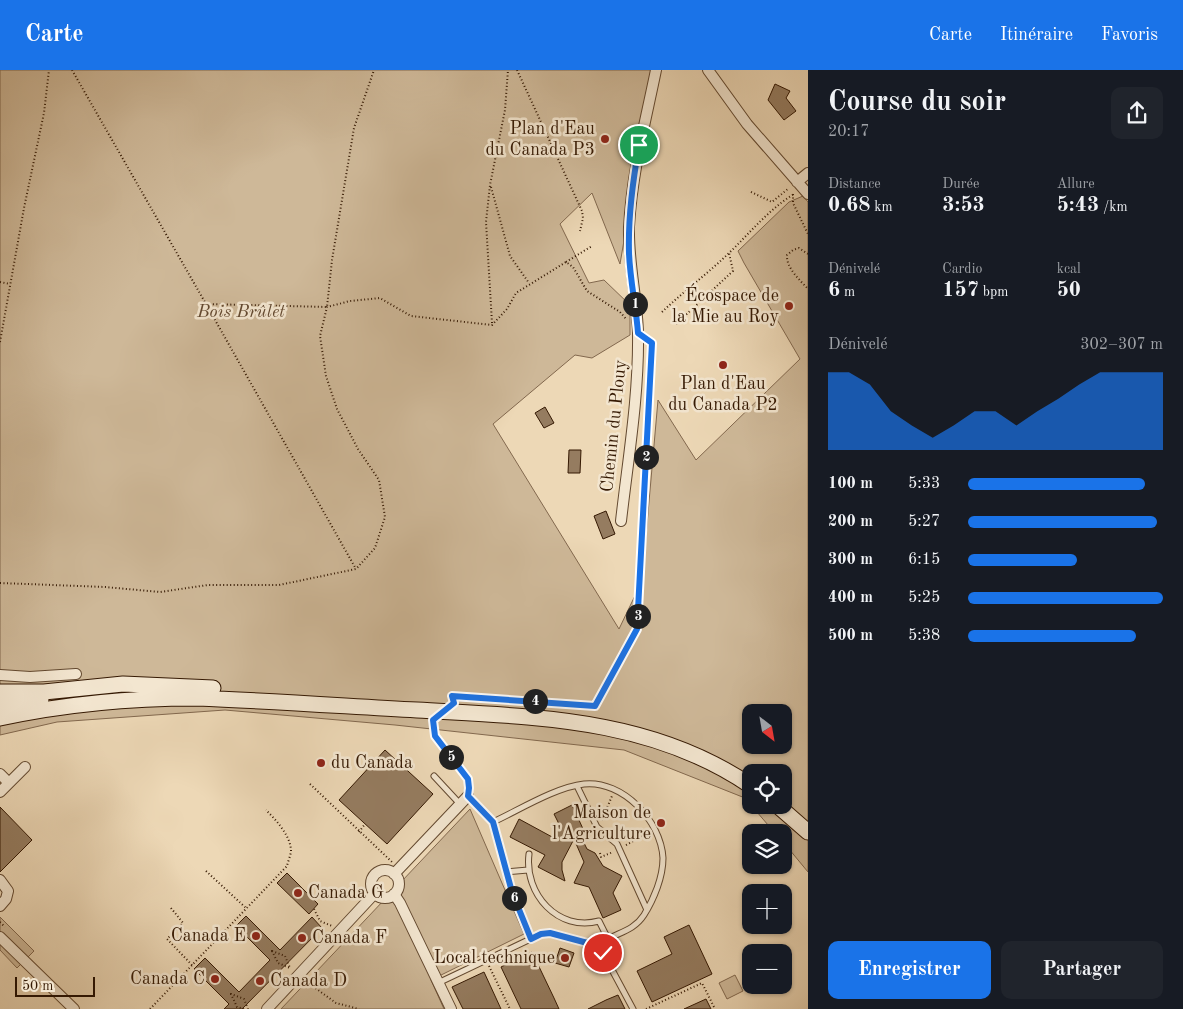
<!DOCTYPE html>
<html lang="fr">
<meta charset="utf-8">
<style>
:root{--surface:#171b24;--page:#20242c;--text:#f1f3f6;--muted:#9ea1a6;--accent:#1a73e8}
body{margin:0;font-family:"Old Standard TT",serif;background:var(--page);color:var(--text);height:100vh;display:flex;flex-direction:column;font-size:19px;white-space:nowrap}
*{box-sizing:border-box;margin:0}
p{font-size:16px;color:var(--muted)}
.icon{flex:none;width:28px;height:28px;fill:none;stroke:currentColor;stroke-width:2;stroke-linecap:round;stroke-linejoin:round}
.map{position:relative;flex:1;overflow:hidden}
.details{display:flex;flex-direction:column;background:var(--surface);width:375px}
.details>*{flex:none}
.needle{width:32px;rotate:149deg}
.fabs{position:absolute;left:742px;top:634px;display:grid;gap:10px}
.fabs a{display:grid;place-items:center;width:50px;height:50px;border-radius:10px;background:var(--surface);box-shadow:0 1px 4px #0004;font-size:25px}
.scale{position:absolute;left:15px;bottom:12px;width:80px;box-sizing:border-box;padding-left:5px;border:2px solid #351903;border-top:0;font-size:14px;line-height:18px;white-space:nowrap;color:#351903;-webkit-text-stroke:4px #f3e6d0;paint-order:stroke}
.pin{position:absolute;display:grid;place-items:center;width:42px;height:42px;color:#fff;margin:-21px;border:2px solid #fff;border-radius:50%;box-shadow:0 1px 5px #0007}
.km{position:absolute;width:25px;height:25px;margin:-12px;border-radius:50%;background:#222;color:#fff;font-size:14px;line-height:25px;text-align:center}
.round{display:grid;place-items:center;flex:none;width:52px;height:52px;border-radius:10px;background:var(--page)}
.head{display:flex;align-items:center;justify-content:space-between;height:85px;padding:0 20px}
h1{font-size:28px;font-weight:600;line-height:38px}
.stats{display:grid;grid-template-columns:repeat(3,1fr);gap:8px;height:85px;padding:5px 20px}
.stats div{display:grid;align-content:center}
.stats b{font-size:21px;font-weight:600}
.stats small{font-size:14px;font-weight:400}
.stats p{font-size:14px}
.chart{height:140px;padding:10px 20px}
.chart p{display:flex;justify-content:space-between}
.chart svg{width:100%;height:90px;margin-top:5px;fill:var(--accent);opacity:.7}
.button{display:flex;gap:10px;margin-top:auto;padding:10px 20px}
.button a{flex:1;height:58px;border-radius:10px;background:var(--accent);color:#fff;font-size:20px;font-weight:600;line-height:58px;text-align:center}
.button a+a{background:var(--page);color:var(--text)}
ul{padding:0 20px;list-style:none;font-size:16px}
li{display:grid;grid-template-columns:80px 60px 1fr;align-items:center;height:38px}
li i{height:12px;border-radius:6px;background:var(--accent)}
header{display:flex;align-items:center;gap:30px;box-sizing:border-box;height:70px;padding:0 25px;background:var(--accent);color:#fff}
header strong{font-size:24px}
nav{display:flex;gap:28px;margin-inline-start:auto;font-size:18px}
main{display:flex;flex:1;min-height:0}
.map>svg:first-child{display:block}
</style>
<header>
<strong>Carte</strong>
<nav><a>Carte</a><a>Itinéraire</a><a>Favoris</a></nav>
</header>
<main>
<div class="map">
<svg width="808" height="939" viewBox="0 0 808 939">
<rect width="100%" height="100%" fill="#edd8b6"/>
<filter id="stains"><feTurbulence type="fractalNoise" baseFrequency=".004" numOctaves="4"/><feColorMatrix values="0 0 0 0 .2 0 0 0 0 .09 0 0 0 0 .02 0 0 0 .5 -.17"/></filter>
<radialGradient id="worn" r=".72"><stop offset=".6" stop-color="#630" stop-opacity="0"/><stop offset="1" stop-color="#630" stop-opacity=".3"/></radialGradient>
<!-- green -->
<path fill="#ceb898" stroke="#82684e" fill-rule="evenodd" d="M0,0h653l-33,194 -28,-71 -32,31 29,59 15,-3 26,25v30l-38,23 -17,-3 -82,69 126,205 23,-48 16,-181 38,60 104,-101 -56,-96 -6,-12 51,-49 14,-6 5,6v670l-24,-29v-11h-10l-29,-34 -121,-48 -229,-25 -170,-15 -168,12 -57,13zM751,642h33v33h-33zM751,702h33v33h-33z
M470,739l54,125 -93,46 13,29h-163z
M0,847l34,34 -17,17 -17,-18z
M735,905l8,16 -16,8 -8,-16z"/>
<!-- building -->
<path fill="#957c60" stroke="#351903" d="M775,14l15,7 -4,7 10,13 -12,9 -16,-20z
M545,337l9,16 -10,5 -9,-15z
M569,380h12l-1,23h-12z
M606,441l9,23 -12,5 -9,-23z
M385,680l48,44 -46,50 -48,-44z
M572,735l12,26 -3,6 6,12 8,4 8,13 19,10 -9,17 8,17 -18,8 -14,-31 -15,-4 10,-21 -10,-23 -12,23v8l3,11 -27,-14 7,-12 -35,-18 9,-18 35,19 6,-12 -6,-12z
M0,737l32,33 -32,32z
M287,803l31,31 -9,10 -32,-31z
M246,846l34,34 32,-33 10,11 -80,81h-18l5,-5 -35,-35 11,-11 34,34 31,-32 -34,-34z
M689,855l23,49 -60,28 -15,-31 35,-17 -8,-17z
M560,878l14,5 -5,14 -14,-4z
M532,882l22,46 5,11h-38l-20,-42z
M484,902l17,37h-38l-11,-22z
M618,925l7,14h-37l18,-9z
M706,929l5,10h-27z"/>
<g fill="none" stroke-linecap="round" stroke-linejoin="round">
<defs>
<path id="lane" d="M435,666l31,39 3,8 -1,13 25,26c26,-12 63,-35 91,-38 39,-4 77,37 79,74 0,19 -9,41 -19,57 -13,20 -33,17 -46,32
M434,706l26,28
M577,716l20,41 20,17 30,66
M493,752l13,50 22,-2
M529,784c-5,40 29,78 70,67l9,18
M506,802l9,27 16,40
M438,913l103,-49 9,-1 48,14 5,6 30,56"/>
<path id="street" d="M708,0l39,54 61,70
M797,112l11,-9
M621,451c7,-62 18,-125 17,-188 -1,-36 -10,-70 -9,-106 3,-55 16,-103 27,-157
M0,605l30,2 46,-3
M0,704l9,9
M0,722l25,-25
M371 814a14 14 0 1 1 28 0a14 14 0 1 1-28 0Z
M394,804l74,-78
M0,810l8,11 -2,8 -6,7
M394,824l6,9 51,106
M0,867l74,72
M267,939l108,-116"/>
<path id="secondary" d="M0,622h44l79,-8 90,4
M0,637l41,-8
M0,648c65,-14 131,-20 197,-20 73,3 147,8 220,12 117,7 233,7 334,76
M777,735l31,27"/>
</defs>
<!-- lane casing -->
<use href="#lane" stroke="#634930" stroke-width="7"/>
<!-- street casing -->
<use href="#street" stroke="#634930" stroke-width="12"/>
<!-- secondary casing -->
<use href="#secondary" stroke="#351903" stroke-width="17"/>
<!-- path -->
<path stroke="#351903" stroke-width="2" stroke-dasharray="1 2.5" stroke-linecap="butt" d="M72,0l134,234 121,3 5,-47 22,-132 20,-58
M517,0l65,141 1,7 -3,13
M491,117l19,69 19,27
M751,122l21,10 17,-14
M793,124v9l15,31
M808,184l-9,-6 -6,2 -6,5c-1,13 13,25 21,34
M566,192l26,-16
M0,212l10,2
M206,234l150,265
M662,242c21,-20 45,-38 66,-58 22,-21 40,-44 66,-60
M492,253l-6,-101 4,-37 15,-75 3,-40
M676,254l57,-53 -4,-18
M0,272l24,-134 20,-95 5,-43
M0,513l105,4 55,5 48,-7h71l77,-16 19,-21 10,-31 -6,-37 -21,-31 -21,-40 -11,-33 -6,-40 7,-29 23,-6 30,-3 31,18 81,9 15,-16 9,-16 50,-31 7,5 14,24 33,21 7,8
M453,629l-1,-4 143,11 42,-77 15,-286 -4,-3
M310,714l82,78
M602,750l10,-24
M359,762l6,-8
M626,775l22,-12
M600,783l1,4 12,-5
M206,801l40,37
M171,838l12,15 -16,16 25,26
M314,839l6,12 12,5
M0,852l5,5
M272,881l13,5 5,12 -12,-5z
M489,896l21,43
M307,912l29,21 23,6
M150,939l137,-143c1,-5 4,-11 4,-16 -1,-15 -15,-30 -25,-40
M244,939l-7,-2 -6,-13 13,5 4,10
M646,939l56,-26 13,26"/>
<!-- lane -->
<use href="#lane" stroke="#f3e6d0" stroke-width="5"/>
<!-- street -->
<use href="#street" stroke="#f3e6d0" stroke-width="10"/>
<!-- secondary -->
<use href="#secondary" stroke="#f3e6d0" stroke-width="15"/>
</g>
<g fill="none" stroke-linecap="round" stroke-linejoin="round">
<defs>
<path id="route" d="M603,883l-8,-8 -45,-12 -9,1 -10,5 -19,-47 -19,-70 -25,-26 1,-8 -1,-9 -33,-43 -2,-16 21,-17 -2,-7 143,10 42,-77 15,-286 -14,-10c-2,-27 -8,-53 -9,-80 -1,-37 4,-72 10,-108"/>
</defs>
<!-- route casing -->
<use href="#route" stroke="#fff" stroke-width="10"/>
<!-- route -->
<use href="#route" stroke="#1a73e8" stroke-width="6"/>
</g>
<!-- markers -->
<g fill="#8f2418" stroke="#f3e6d0" stroke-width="2">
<circle cx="605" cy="69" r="5"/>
<circle cx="789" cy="236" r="5"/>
<circle cx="723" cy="295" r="5"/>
<circle cx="321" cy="693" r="5"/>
<circle cx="661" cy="753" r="5"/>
<circle cx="298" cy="823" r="5"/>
<circle cx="256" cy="866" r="5"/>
<circle cx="302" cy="868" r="5"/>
<circle cx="565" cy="888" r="5"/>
<circle cx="215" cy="909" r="5"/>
<circle cx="260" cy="911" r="5"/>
</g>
<g text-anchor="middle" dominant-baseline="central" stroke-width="5" stroke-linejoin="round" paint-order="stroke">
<!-- poi labels -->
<g font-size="18" fill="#351903" stroke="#f3e6d0" text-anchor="end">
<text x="595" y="59">Plan d'Eau<tspan x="595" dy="21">du Canada P3</tspan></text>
<text x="779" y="226">Écospace de<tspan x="779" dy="21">la Mie au Roy</tspan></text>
<text x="723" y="314" text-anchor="middle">Plan d'Eau<tspan x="723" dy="21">du Canada P2</tspan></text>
<text x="331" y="693" text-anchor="start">du Canada</text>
<text x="651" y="743">Maison de<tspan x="651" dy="21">l'Agriculture</tspan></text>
<text x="308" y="823" text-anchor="start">Canada G</text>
<text x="246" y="866">Canada E</text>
<text x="312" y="868" text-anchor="start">Canada F</text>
<text x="555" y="888">Local technique</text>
<text x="205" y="909">Canada C</text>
<text x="270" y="911" text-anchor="start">Canada D</text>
</g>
<!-- park labels -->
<g font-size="18" font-style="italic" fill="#634930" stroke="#f3e6d0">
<text x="241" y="242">Bois Brûlet</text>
</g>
<!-- street labels -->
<g font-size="18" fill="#351903" stroke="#f3e6d0">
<text transform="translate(614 356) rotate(-84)">Chemin du Plouy</text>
</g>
</g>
<rect width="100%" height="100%" filter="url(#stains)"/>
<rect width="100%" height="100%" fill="url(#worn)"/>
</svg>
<div class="fabs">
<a><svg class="needle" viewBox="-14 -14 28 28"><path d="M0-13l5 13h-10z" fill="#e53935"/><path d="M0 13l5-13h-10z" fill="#9ea1a6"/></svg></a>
<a><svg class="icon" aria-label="locate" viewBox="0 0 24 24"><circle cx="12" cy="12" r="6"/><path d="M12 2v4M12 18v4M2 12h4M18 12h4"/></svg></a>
<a><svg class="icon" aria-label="layers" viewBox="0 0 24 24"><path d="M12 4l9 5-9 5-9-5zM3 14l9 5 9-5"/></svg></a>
<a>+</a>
<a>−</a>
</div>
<div class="scale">50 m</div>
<div class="pin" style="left:639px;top:75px;background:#1e9e55"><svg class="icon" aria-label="arrive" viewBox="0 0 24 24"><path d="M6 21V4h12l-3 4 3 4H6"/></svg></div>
<div class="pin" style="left:603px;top:883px;background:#d93025"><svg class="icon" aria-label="check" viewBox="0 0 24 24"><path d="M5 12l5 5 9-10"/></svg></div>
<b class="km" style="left:635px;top:234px">1</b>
<b class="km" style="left:646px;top:387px">2</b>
<b class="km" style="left:638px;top:546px">3</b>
<b class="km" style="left:535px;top:631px">4</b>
<b class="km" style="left:451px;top:687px">5</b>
<b class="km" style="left:514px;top:828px">6</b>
</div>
<section class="details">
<div class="head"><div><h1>Course du soir</h1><p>20:17</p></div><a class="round"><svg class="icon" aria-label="share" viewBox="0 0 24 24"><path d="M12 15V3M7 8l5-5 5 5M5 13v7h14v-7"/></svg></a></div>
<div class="stats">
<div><p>Distance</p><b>0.68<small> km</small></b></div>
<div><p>Durée</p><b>3:53</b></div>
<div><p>Allure</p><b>5:43<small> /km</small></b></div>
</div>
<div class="stats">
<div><p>Dénivelé</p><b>6<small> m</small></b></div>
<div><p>Cardio</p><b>157<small> bpm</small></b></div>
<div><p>kcal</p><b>50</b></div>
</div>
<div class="chart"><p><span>Dénivelé</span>302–307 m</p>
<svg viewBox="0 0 160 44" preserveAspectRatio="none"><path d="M0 44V6L10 6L20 12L30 25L40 32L50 38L60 32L70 25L80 25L90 32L100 25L110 19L120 12L130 6L140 6L150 6L160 6V44z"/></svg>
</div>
<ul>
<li><b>100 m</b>5:33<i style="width:91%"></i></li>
<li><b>200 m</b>5:27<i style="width:97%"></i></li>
<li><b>300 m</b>6:15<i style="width:56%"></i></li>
<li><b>400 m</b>5:25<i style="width:100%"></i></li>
<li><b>500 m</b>5:38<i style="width:86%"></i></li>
</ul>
<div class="button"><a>Enregistrer</a><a>Partager</a></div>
</section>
</main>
